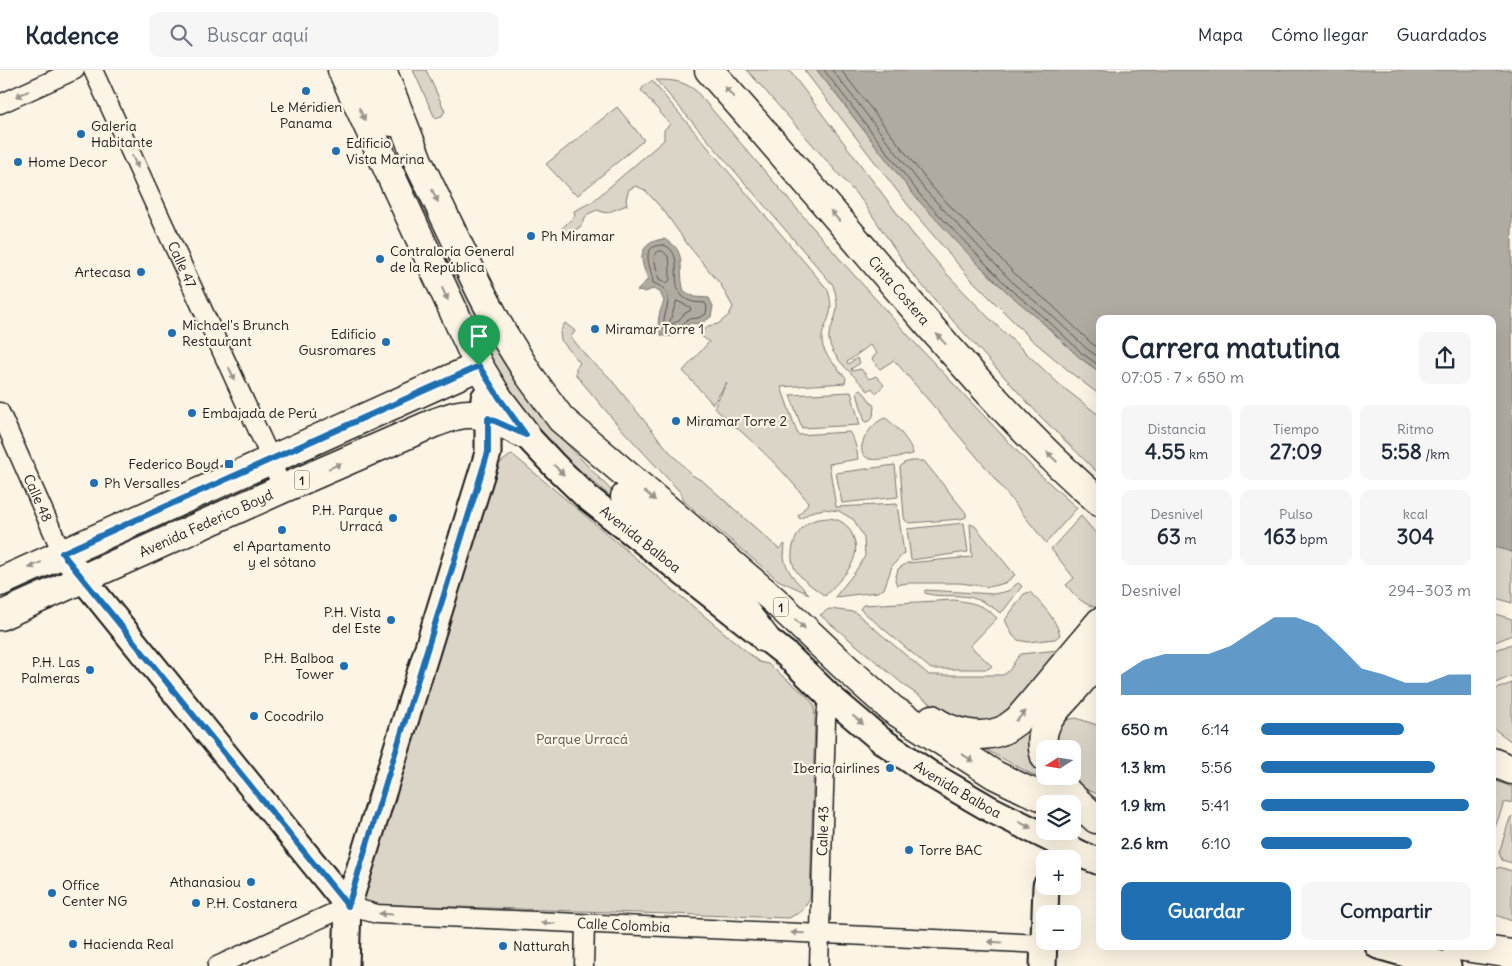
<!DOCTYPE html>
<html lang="es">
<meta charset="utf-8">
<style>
:root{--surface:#fff;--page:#f6f6f7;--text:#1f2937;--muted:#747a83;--line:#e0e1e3;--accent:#1f6fb2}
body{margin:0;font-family:Delius,sans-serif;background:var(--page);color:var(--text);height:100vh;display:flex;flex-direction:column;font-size:19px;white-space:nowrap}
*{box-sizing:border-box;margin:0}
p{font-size:16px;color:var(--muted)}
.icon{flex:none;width:28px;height:28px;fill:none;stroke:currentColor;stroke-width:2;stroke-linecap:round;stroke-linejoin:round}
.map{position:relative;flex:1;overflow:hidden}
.panel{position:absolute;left:1096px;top:245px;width:400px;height:635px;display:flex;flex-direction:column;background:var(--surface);border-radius:10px;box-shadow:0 5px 20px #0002}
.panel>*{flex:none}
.needle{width:32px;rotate:258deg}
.buttons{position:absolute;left:1036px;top:670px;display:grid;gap:10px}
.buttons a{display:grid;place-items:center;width:45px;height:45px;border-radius:10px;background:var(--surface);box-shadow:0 5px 20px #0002;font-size:25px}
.pin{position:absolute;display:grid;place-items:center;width:42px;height:42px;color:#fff;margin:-51px -21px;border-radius:50% 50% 50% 0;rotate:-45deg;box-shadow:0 0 5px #0007}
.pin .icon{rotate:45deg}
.round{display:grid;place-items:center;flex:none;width:52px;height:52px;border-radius:10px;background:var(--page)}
.head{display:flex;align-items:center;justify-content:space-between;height:85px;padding:0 25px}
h1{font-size:28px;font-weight:700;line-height:38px}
.stats{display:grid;grid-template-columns:repeat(3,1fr);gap:8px;height:85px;padding:5px 25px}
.stats div{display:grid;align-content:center;border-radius:10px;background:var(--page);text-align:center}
.stats b{font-size:21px;font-weight:700}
.stats small{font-size:14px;font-weight:400}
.stats p{font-size:14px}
.chart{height:140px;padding:10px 25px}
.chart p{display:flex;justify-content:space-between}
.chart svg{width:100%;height:90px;margin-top:5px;fill:var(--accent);opacity:.7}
.cta{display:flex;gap:10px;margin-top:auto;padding:10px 25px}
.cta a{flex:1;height:58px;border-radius:10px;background:var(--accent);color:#fff;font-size:20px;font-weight:700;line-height:58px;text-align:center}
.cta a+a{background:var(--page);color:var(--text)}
ul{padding:0 25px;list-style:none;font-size:16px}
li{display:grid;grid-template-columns:80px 60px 1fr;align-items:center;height:38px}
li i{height:12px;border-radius:6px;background:var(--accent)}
header{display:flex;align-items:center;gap:30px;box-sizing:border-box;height:70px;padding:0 25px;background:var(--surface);border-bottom:1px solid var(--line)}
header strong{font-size:24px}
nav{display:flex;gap:28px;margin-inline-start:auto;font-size:18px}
.search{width:350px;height:45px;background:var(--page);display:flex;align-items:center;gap:12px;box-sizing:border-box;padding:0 18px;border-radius:10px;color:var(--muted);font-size:19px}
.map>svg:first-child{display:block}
</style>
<header>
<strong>Kadence</strong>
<div class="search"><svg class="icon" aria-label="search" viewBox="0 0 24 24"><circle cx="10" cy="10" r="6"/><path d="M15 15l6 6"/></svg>Buscar aquí</div>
<nav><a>Mapa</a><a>Cómo llegar</a><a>Guardados</a></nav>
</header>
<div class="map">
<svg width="1512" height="896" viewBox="0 0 1512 896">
<rect width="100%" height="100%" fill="#fcf5e5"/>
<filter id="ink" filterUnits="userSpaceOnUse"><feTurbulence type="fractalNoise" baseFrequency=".02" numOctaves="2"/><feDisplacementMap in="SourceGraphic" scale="10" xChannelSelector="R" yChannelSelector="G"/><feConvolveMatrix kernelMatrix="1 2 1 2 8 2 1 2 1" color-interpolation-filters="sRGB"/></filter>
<g filter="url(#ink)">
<!-- green -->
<path fill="#dbd5c8" stroke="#7c7872" d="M413,0h13l19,41 -3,5 -7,2z
M747,0h42l123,163 35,41 42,44 71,67 40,31v59l-60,-59 -86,-94 -45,-52 -45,-67z
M804,0h13l95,122 84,90 32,27 52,49 20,14v23l-25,-19 -44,-37 -62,-62 -54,-63z
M656,10c17,0 28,1 40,11l149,174 71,79 119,126 42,38 -31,35 -63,-79 -89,-104 -14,9 -8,-10 5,-6 -7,-8 -23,17 1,2 9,-6 3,5 -9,6 1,2 9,-2 8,10 7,-3 8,9 -8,8 -4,-5 -4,3c-12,-15 -42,-36 -39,-57 1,-4 4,-10 5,-14 5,-13 3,-22 -1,-35z
M652,11l176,209c2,8 4,15 2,23 -3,13 -11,19 -7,34 4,11 16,22 23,31l-1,5 -64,4 17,48 51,-3c6,8 8,17 9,27l-29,5 7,43 61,-3 7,49 -12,13 -8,23 -7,3 -42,5 20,-25 10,-16 -1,-18 -10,-18 -15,-9 -15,-2 -13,3 -11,7 -2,-3 9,-11 1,-3c-27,-36 -60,-65 -94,-94l13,-26 -14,22 -30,-33 26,-29 -10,-8 9,-8 10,-2 11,-9 4,-8 -12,-22 -33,-40 -24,-34 -19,-21 -9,-4 -7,3 -3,10 1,6 -21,8 -9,-3 -9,4 -8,13 -5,3 -10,3 -3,-5 13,-12 -1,-5 18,-9 72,-62v-10l6,-6 -29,-34 4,-5z
M617,37l27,33 -66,55 -6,-3 -26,-28z
M452,186l82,150 28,33 85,89 -72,-62 -37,-34 -21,-31 -35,-57 -41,-84z
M565,253l10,8 -4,6 16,20 22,20 59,73 24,25 12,7 75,67 6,-5c0,4 -1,9 -1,13 2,15 15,27 25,37l-31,-14 -93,-78 -4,-9 -64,-69 -41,-49v-7l4,-5 -19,-23 -1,-8z
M861,319l13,17 -1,10 -3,5 -5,1 -8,-29 1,-3z
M851,322l9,33 -58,3 -12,-33z
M885,348c9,5 27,26 28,36 -7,2 -37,7 -43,5 -21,-7 3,-38 15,-41z
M512,384l247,208 9,2 38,31 8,10 1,13 -5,181 -8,12 -13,7 -422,-14 -6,-4 35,-154 104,-283z
M911,391h13l42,52v4l-5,2 -52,4 -4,-3 -1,-4 -4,-49 4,-4z
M895,395l3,32 -56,6 -6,-30z
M1081,446l19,22v70c-16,-2 -24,-11 -34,-23l8,-7 -23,-29z
M828,448c11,1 19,5 24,16 13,26 -11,44 -27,62 -10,-8 -24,-16 -30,-27 -8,-15 0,-37 13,-46 6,-4 13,-4 20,-5z
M964,453l4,29 -57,8 -4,-31z
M970,454l5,2 40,49 -10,8 -16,4 -29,-4h-53l-10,2 -2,-5 3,-11 9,-6 65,-6z
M1492,476l20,6v51l-19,-6z
M1018,513l4,3 -18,24 -4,3c-12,-10 -24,-16 -40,-17 -12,-1 -24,1 -35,-3v-3l69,4 14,-3z
M1030,522c12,13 25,25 30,43l-5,4 -27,3 -10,-2 -5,-4 -8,-16 19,-26z
M954,530c20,3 28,4 43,18l-27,28 22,20 -4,3h-57l-71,-60 3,-4z
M829,539l26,3 74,63h74c12,-7 8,-12 18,-21l46,-5 -57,64 -23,10 -35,-6 -43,-28 -89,-74z
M1492,543l20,6v16l-19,8z
M1512,574v32l-19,8v-33z
M1512,613v59l-19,-14 -1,-37z
M1076,648l24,8v69l-25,-10 -3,-9v-27h-19l1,-15 11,-14z
M1031,649l9,46 10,19 -84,-45z
M1493,710l19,7v15l-8,1 -11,30z
M1512,747v46l-10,-3 -3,-7 11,-35z
M1499,797l13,4v50l-19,-7v-39l1,-5z"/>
<!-- water -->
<path fill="#b0aba1" stroke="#75726c" d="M817,0h695v482l-19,-6 -1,-227h-392v53l-20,-14 -40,-38 -32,-27 -34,-33 -57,-61z
M664,169c25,11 13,30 20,52l11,6 14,1 4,8 -2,11 -11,7 -10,-1c-8,11 -16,16 -29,12 -5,-14 -2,-21 3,-34l-4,-9 -7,-3 -8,3 -8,-1 11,-12c-2,-5 -6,-14 -6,-20 -1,-13 11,-19 22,-20z"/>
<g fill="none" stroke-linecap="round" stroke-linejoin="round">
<!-- shore -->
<path stroke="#575551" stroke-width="1" d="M824,0l97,126 90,94 32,26 40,38 17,12
M832,0l94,121 89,94 32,26 40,38 13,9
M841,0l91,117 88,92 32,26 39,38 9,6
M664,175c26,10 -3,48 29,57 4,1 8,0 12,1l2,4 -1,7 -8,4 -10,1c-7,6 -13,15 -23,12 -6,-15 11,-30 -2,-43 -2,-2 -7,-4 -10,-5 0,-14 -17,-38 11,-38z
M662,181c11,5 7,19 8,29l-3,3 -8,-4 -5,-21 3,-6z
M677,231l13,6 1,3 -7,4 -6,7 -6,3 -2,-2z"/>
<defs>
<g id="street">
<path id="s1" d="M93,0l178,389 11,30"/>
<path d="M0,34l75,-34"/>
<path id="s2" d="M0,342l62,141"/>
<path id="s3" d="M217,896l131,-60 29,8 667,30"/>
<path d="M584,896l1,-42"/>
<path id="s4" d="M819,896l7,-246 2,-25"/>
</g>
<g id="secondary">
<path id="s5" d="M526,365l29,31 32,31 200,158 41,40 53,45 49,34 60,35 97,48 13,5"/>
<path d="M62,483l286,353"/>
<path d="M1378,876l70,20"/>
<path d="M346,896l2,-60 140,-453v-35l-4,-20"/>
<path d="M1043,896l3,-80"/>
</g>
<g id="primary">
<path d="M342,0l137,296 20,33 26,34"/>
<path d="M0,512l479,-216"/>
<path id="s6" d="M0,546l282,-127 152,-66c12,-4 24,-10 37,-9 16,0 40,14 55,21"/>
</g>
<g id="highway">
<path d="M356,0l36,52"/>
<path d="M382,0l36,91 62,129 21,40 28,45 32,44 213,181 72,68 46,41 103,66 31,15 34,14"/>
<path id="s7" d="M709,0c68,76 134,155 200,232 60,70 122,140 191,200"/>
<path d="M625,427l117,111 23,30"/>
<path d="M932,649c18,13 47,21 69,12 6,-2 11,-7 17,-11l82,-98"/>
<path d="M1045,687c-9,-28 6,-43 24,-62 10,-12 21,-24 31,-36"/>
<path d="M1492,692l20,8"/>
<path d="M1055,706l13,17 28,26"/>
<path d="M1457,876l55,8"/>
</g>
</defs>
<!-- street casing -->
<use href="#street" stroke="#1c1c1c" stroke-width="21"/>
<!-- secondary casing -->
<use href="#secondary" stroke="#1c1c1c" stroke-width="29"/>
<!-- primary casing -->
<use href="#primary" stroke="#1c1c1c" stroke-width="31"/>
<!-- highway casing -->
<use href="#highway" stroke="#1c1c1c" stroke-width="31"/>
<!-- street -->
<use href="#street" stroke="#fcf5e5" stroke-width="18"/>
<!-- secondary -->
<use href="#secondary" stroke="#fcf5e5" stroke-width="25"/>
<!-- primary -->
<use href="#primary" stroke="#fcf5e5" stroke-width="28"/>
<!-- highway -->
<use href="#highway" stroke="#fcf5e5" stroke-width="28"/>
</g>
<!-- one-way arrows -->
<defs><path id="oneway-solid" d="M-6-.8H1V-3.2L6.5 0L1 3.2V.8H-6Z" transform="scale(1.25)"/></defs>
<g fill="#97938b">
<use href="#oneway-solid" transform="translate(729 22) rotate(-131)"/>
<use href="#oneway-solid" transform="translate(22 24) rotate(156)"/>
<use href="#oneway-solid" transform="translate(362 44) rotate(65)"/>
<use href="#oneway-solid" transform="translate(135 92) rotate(65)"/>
<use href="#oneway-solid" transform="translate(435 126) rotate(65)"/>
<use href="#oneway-solid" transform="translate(835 146) rotate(-131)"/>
<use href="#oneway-solid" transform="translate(445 224) rotate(65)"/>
<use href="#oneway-solid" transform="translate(941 269) rotate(-132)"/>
<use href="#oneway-solid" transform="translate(232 304) rotate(65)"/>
<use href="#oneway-solid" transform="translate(1052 387) rotate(-135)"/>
<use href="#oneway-solid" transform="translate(335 396) rotate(-23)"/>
<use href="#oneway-solid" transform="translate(559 400) rotate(45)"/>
<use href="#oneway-solid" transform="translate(650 426) rotate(41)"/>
<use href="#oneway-solid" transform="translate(35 495) rotate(155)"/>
<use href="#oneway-solid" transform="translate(800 554) rotate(43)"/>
<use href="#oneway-solid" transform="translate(1021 646) rotate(-46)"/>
<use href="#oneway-solid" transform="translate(858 650) rotate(40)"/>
<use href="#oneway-solid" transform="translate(968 688) rotate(33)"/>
<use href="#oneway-solid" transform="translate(1025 755) rotate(26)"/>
<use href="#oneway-solid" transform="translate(386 844) rotate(-177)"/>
<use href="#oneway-solid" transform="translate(548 853) rotate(-177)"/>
<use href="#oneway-solid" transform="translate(798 863) rotate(-178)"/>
<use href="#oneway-solid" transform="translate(995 872) rotate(-177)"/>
</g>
</g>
<g fill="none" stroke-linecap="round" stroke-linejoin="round" filter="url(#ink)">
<defs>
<path id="route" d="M479,296l21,33 26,36 -38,-17v34l-140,454 -286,-353z"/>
</defs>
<!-- route casing -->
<use href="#route" stroke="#fff" stroke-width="10"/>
<!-- route -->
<use href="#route" stroke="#1f6fb2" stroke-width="6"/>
</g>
<!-- markers -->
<g fill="#1f6fb2" stroke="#fcf5e5" stroke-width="2">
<circle cx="306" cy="21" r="5"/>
<circle cx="81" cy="64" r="5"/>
<circle cx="336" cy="81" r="5"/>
<circle cx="18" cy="92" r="5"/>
<circle cx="531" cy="166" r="5"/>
<circle cx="380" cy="189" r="5"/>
<circle cx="141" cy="202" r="5"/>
<circle cx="595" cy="259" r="5"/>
<circle cx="172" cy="263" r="5"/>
<circle cx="386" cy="272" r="5"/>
<circle cx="192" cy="343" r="5"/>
<circle cx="676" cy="351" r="5"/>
<rect x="224" y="389" width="10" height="10" rx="2.5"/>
<circle cx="94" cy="413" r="5"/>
<circle cx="393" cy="448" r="5"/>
<circle cx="282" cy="460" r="5"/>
<circle cx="391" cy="550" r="5"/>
<circle cx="344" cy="596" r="5"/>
<circle cx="90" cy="600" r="5"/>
<circle cx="254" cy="646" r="5"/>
<circle cx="890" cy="698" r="5"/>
<circle cx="909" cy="780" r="5"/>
<circle cx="251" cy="812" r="5"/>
<circle cx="52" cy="823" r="5"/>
<circle cx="196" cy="833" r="5"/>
<circle cx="73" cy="874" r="5"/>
<circle cx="503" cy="876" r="5"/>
</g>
<g text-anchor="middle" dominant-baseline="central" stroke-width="4.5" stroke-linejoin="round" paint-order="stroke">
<!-- shield labels -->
<g fill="#fcf5e5" stroke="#5f5d58" stroke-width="1">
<rect x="294.5" y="400.5" width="15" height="19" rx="4"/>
<rect x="773.5" y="527.5" width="15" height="19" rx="4"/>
</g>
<g font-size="12" font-weight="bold" fill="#1c1c1c">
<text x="302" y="410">1</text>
<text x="781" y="537">1</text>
</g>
<!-- poi labels -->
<g font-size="14" fill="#1c1c1c" stroke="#fcf5e5" text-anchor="start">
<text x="306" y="37" text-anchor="middle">Le Méridien<tspan x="306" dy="16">Panama</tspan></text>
<text x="91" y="56">Galería<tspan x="91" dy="16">Habitante</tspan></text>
<text x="346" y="73">Edificio<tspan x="346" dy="16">Vista Marina</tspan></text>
<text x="28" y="92">Home Decor</text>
<text x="541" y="166">Ph Miramar</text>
<text x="390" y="181">Contraloría General<tspan x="390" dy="16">de la República</tspan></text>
<text x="131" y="202" text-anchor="end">Artecasa</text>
<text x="182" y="255">Michael's Brunch<tspan x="182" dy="16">Restaurant</tspan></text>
<text x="605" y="259">Miramar Torre 1</text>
<text x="376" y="264" text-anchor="end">Edificio<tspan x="376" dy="16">Gusromares</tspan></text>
<text x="202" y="343">Embajada de Perú</text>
<text x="686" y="351">Miramar Torre 2</text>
<text x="219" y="394" text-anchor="end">Federico Boyd</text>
<text x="104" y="413">Ph Versalles</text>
<text x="383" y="440" text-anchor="end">P.H. Parque<tspan x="383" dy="16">Urracá</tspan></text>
<text x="282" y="476" text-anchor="middle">el Apartamento<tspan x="282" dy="16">y el sótano</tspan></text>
<text x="381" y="542" text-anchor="end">P.H. Vista<tspan x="381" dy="16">del Este</tspan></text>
<text x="334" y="588" text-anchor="end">P.H. Balboa<tspan x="334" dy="16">Tower</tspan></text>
<text x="80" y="592" text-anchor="end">P.H. Las<tspan x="80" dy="16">Palmeras</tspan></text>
<text x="264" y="646">Cocodrilo</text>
<text x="880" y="698" text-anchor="end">Iberia airlines</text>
<text x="919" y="780">Torre BAC</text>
<text x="241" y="812" text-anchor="end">Athanasiou</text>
<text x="62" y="815">Office<tspan x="62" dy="16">Center NG</tspan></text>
<text x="206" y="833">P.H. Costanera</text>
<text x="83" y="874">Hacienda Real</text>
<text x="513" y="876">Natturah</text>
</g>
<!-- street labels -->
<g font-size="14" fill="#1c1c1c" stroke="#fcf5e5">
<text stroke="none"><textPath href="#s1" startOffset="214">Calle 47</textPath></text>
<text stroke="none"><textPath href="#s7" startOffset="291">Cinta Costera</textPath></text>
<text stroke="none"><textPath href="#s2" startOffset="94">Calle 48</textPath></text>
<text stroke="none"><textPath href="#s6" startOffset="226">Avenida Federico Boyd</textPath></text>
<text stroke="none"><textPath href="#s5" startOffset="155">Avenida Balboa</textPath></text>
<text stroke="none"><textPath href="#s5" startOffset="560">Avenida Balboa</textPath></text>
<text stroke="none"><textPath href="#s4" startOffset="135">Calle 43</textPath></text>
<text stroke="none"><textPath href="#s3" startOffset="421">Calle Colombia</textPath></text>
</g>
<!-- park labels -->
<g font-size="14" fill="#555450" stroke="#fcf5e5">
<text x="582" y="669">Parque Urracá</text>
</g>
</g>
</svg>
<div class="buttons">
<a><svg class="needle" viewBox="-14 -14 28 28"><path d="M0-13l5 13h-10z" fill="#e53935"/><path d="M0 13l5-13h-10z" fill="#747a83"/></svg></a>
<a><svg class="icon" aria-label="layers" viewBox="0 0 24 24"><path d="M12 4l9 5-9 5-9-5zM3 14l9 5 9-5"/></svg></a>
<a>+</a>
<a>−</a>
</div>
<div class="pin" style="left:479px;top:296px;background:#1e9e55"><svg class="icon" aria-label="arrive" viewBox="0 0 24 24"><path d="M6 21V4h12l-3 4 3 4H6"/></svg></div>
<section class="panel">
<div class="head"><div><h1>Carrera matutina</h1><p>07:05 · 7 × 650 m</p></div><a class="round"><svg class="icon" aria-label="share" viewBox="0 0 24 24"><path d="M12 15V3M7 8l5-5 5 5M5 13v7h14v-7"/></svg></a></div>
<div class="stats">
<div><p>Distancia</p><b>4.55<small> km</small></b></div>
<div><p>Tiempo</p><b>27:09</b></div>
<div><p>Ritmo</p><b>5:58<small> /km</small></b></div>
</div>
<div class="stats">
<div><p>Desnivel</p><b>63<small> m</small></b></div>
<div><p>Pulso</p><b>163<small> bpm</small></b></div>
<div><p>kcal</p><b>304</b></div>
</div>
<div class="chart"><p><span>Desnivel</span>294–303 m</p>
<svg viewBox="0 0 160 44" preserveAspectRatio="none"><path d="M0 44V34L10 27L20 24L30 24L40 24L50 20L60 13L70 6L80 6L90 10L100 20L110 31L120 34L130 38L140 38L150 34L160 34V44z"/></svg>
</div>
<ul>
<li><b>650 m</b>6:14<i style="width:68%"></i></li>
<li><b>1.3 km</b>5:56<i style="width:83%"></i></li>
<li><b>1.9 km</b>5:41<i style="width:99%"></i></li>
<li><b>2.6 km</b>6:10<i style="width:72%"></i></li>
</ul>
<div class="cta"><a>Guardar</a><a>Compartir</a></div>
</section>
</div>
